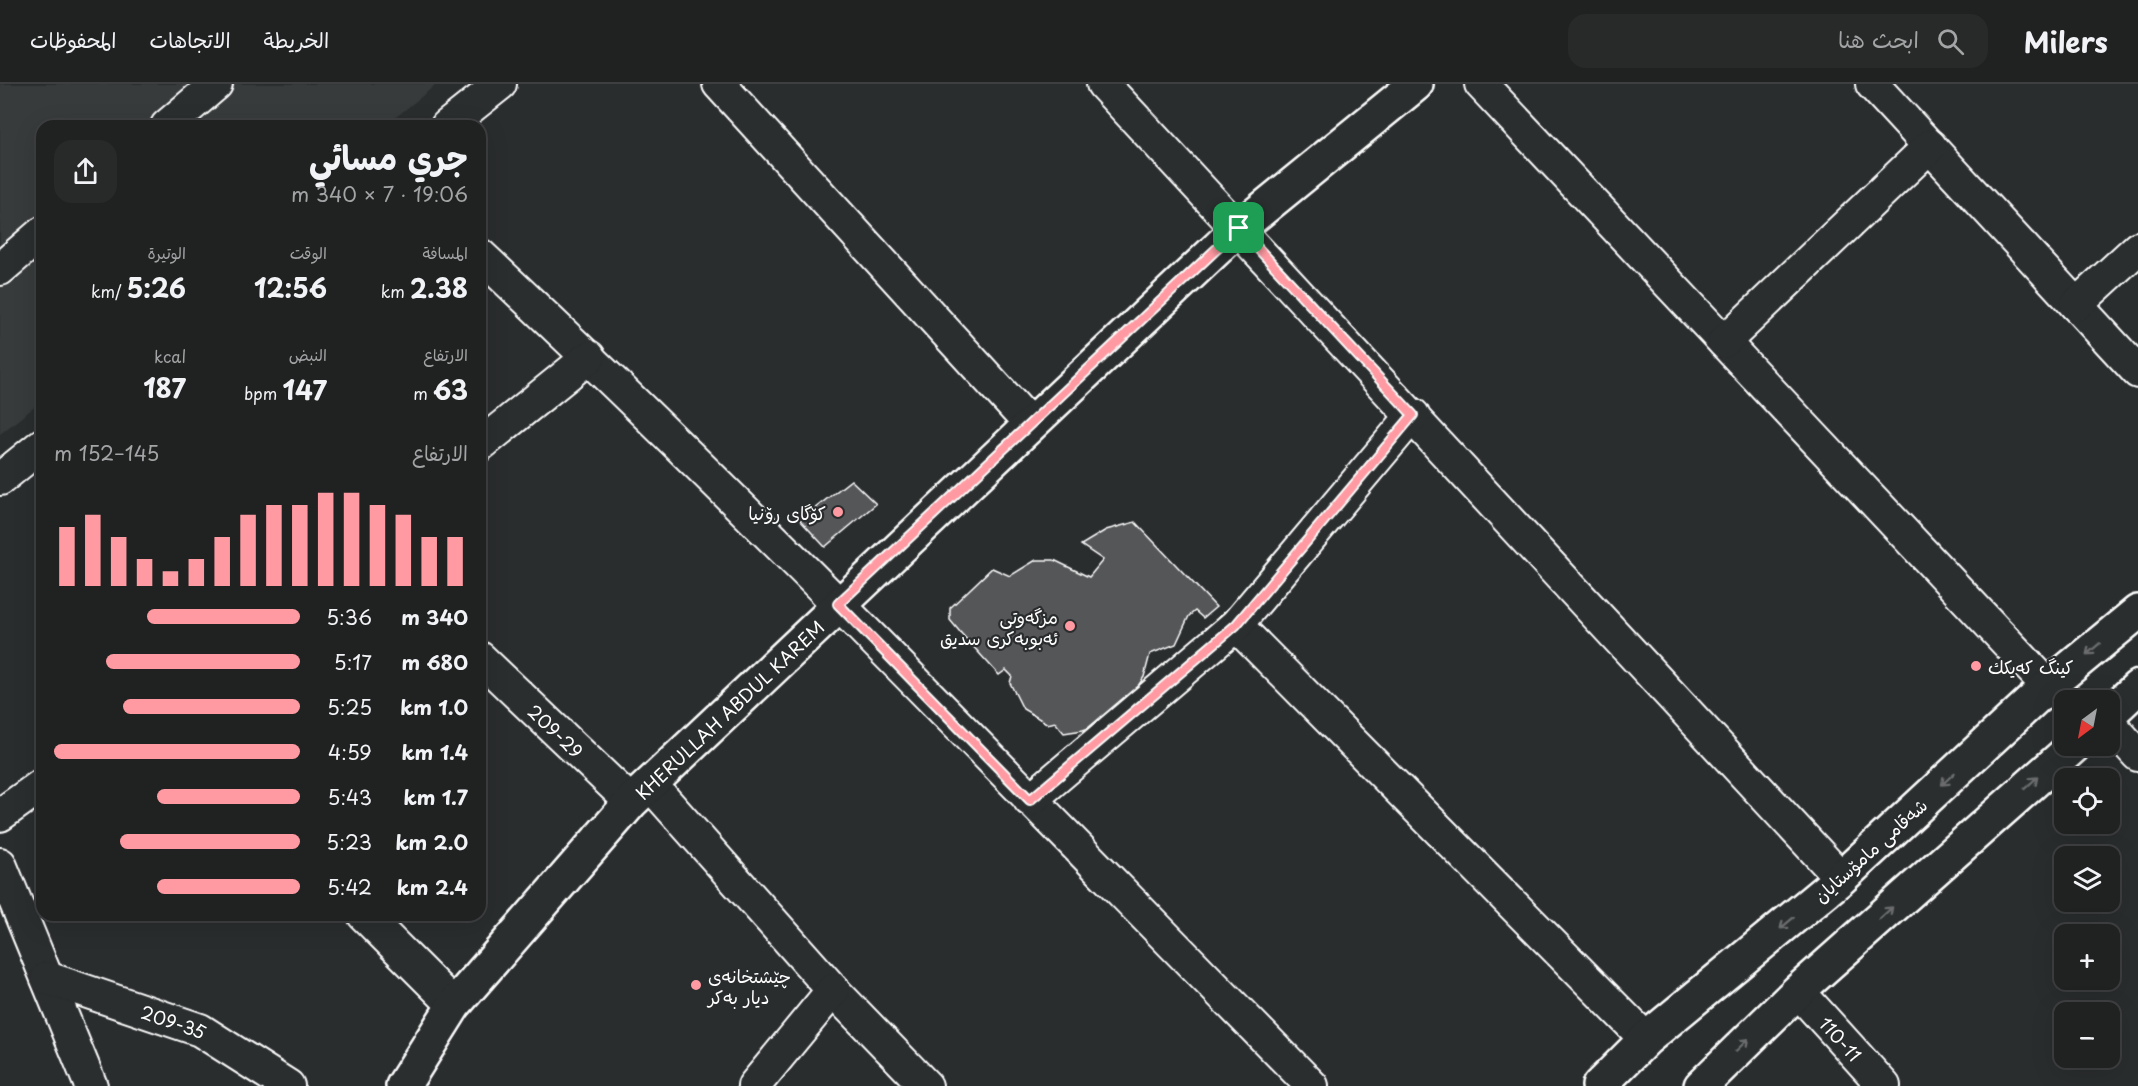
<!DOCTYPE html>
<html lang="ar">
<meta charset="utf-8">
<style>
:root{--surface:#202222;--page:#282a2a;--text:#f1f3f6;--muted:#a2a4a5;--line:#3d3f40;--accent:#ff9aa2}
body{margin:0;font-family:"Playpen Sans","Playpen Sans Arabic",sans-serif;background:var(--page);color:var(--text);direction:rtl;height:100vh;display:flex;flex-direction:column;font-size:22px;white-space:nowrap}
*{box-sizing:border-box;margin:0}
p{font-size:20px;color:var(--muted)}
.icon{flex:none;width:33px;height:33px;fill:none;stroke:currentColor;stroke-width:2;stroke-linecap:round;stroke-linejoin:round}
.map{position:relative;flex:1;overflow:hidden;direction:ltr}
.panel{position:absolute;left:36px;top:36px;width:450px;height:801px;display:flex;flex-direction:column;background:var(--surface);border-radius:18px;box-shadow:0 6px 24px #0002,0 0 0 2px var(--line);direction:rtl}
.panel>*{flex:none}
.needle{width:39px;rotate:212deg}
.buttons{position:absolute;left:2054px;top:606px;display:grid;gap:12px}
.buttons a{display:grid;place-items:center;width:66px;height:66px;border-radius:12px;background:var(--surface);box-shadow:0 6px 24px #0002,0 0 0 2px var(--line);font-size:30px}
.pin{position:absolute;display:grid;place-items:center;width:51px;height:51px;color:#fff;margin:-26px;border-radius:12px;box-shadow:0 3px 9px #0006}
.round{display:grid;place-items:center;flex:none;width:63px;height:63px;border-radius:18px;background:var(--page)}
.headline{display:flex;align-items:center;justify-content:space-between;height:102px;padding:0 18px}
h1{font-size:33px;font-weight:700;line-height:45px}
.metrics{display:grid;grid-template-columns:repeat(3,1fr);gap:9px;height:102px;padding:6px 18px}
.metrics div{display:grid;align-content:center}
.metrics b{font-size:26px;font-weight:700}
.metrics small{font-size:16px;font-weight:400}
.metrics p{font-size:16px}
.chart{height:168px;padding:12px 18px}
.chart p{display:flex;justify-content:space-between}
.chart svg{width:100%;height:108px;margin-top:6px;stroke:var(--accent);stroke-width:6}
ul{padding:0 18px;list-style:none;font-size:20px}
li{display:grid;grid-template-columns:96px 72px 1fr;align-items:center;height:45px}
li i{height:15px;border-radius:8px;background:var(--accent)}
header{display:flex;align-items:center;gap:36px;box-sizing:border-box;height:84px;padding:0 30px;background:var(--surface);border-bottom:2px solid var(--line)}
header strong{font-size:28px}
nav{display:flex;gap:33px;margin-inline-start:auto;font-size:21px}
.search{width:420px;height:54px;background:var(--page);display:flex;align-items:center;gap:15px;box-sizing:border-box;padding:0 21px;border-radius:18px;color:var(--muted);font-size:22px}
.map>svg:first-child{display:block}
</style>
<header>
<strong>Milers</strong>
<div class="search"><svg class="icon" aria-label="search" viewBox="0 0 24 24"><circle cx="10" cy="10" r="6"/><path d="M15 15l6 6"/></svg>ابحث هنا</div>
<nav><a>الخريطة</a><a>الاتجاهات</a><a>المحفوظات</a></nav>
</header>
<div class="map">
<svg width="2138" height="1002" viewBox="0 0 2138 1002">
<rect width="100%" height="100%" fill="#2a2d2e"/>
<filter id="ink" filterUnits="userSpaceOnUse"><feTurbulence type="fractalNoise" baseFrequency=".0167" numOctaves="2"/><feDisplacementMap in="SourceGraphic" scale="12" xChannelSelector="R" yChannelSelector="G"/><feConvolveMatrix kernelMatrix="1 2 1 2 8 2 1 2 1" color-interpolation-filters="sRGB"/></filter>
<g filter="url(#ink)">
<!-- built -->
<path fill="#373a3b" d="M0,0h437l-52,42h-343v275l-42,33z"/>
<!-- building -->
<path fill="#555758" stroke="#fff" stroke-width="1.5" d="M851,396l25,24 -51,43 -25,-27z
M1135,438l81,85 -13,11 -8,-7 -6,5 -13,28 -26,10 -6,23 -20,30 -21,16 -20,7 -19,3 -9,-11 -7,2 -25,-15 -13,-26 2,-7 -6,-6 -7,5 -39,-43 -10,-12v-12l42,-40 18,8 26,-16h18l35,17 14,-17 -22,-15 25,-15z"/>
<g fill="none" stroke-linecap="round" stroke-linejoin="round">
<defs>
<g id="street">
<path d="M719,0l311,340"/>
<path d="M1103,0l738,794"/>
<path d="M1481,0l567,602"/>
<path d="M1872,0l266,288"/>
<path d="M167,42l49,-42"/>
<path d="M447,42l53,-42"/>
<path d="M480,171c286,268 557,552 832,831"/>
<path d="M0,185l42,-36"/>
<path d="M2076,221l62,-57"/>
<path d="M1724,258l206,-196"/>
<path d="M480,361l109,-88"/>
<path d="M0,395l42,-34"/>
<path d="M1236,541l410,414"/>
<path id="s1" d="M480,574l151,144"/>
<path d="M2109,639l29,32"/>
<path d="M650,700l183,206 93,96"/>
<path d="M1030,716l206,-175 177,-210"/>
<path d="M0,731l42,-30"/>
<path d="M0,780l91,222"/>
<path d="M364,831l90,90"/>
<path id="s2" d="M47,894l153,52 88,56"/>
<path id="s3" d="M1798,907l86,95"/>
<path d="M754,1002l79,-96"/>
</g>
<g id="secondary">
<path id="s4" d="M403,1002l51,-81 177,-203 608,-574 177,-144"/>
</g>
<path id="primary" d="M2109,630l29,-27
M1599,1002l47,-47 195,-161 207,-192 90,-74
M1701,1002l97,-95 276,-245"/>
</defs>
<!-- street casing -->
<use href="#street" stroke="#fff" stroke-width="36"/>
<!-- secondary casing -->
<use href="#secondary" stroke="#fff" stroke-width="38"/>
<!-- primary casing -->
<use href="#primary" stroke="#fff" stroke-width="38"/>
<!-- street -->
<use href="#street" stroke="#2a2d2e" stroke-width="32"/>
<!-- secondary -->
<use href="#secondary" stroke="#2a2d2e" stroke-width="33"/>
<!-- primary -->
<use href="#primary" stroke="#2a2d2e" stroke-width="33"/>
</g>
<!-- one-way arrows -->
<defs><path id="oneway-shaft" d="M-6 0H5M1.5-3L5.5 0L1.5 3" fill="none" stroke-width="1.6" stroke-linecap="round" stroke-linejoin="round" transform="scale(1.5)"/></defs>
<g stroke="#6a6c6d">
<use href="#oneway-shaft" transform="translate(2093 565) rotate(140)"/>
<use href="#oneway-shaft" transform="translate(1948 695) rotate(137)"/>
<use href="#oneway-shaft" transform="translate(2031 699) rotate(-42)"/>
<use href="#oneway-shaft" transform="translate(1886 829) rotate(-42)"/>
<use href="#oneway-shaft" transform="translate(1787 839) rotate(140)"/>
<use href="#oneway-shaft" transform="translate(1742 961) rotate(-44)"/>
</g>
</g>
<g fill="none" stroke-linecap="round" stroke-linejoin="round" filter="url(#ink)">
<defs>
<path id="route" d="M1239,144l174,187 -177,210 -206,175 -192,-196z"/>
</defs>
<!-- route casing -->
<use href="#route" stroke="#fff" stroke-width="12"/>
<!-- route -->
<use href="#route" stroke="#ff9aa2" stroke-width="8"/>
</g>
<!-- markers -->
<g fill="#ff9aa2" stroke="#2a2d2e" stroke-width="2">
<circle cx="838" cy="428" r="6"/>
<circle cx="1070" cy="542" r="6"/>
<circle cx="1976" cy="582" r="6"/>
<circle cx="696" cy="901" r="6"/>
</g>
<g text-anchor="middle" dominant-baseline="central" stroke-width="4.5" stroke-linejoin="round" paint-order="stroke">
<!-- poi labels -->
<g font-size="18" fill="#fff" stroke="#2a2d2e" text-anchor="end">
<text x="826" y="428">کۆگای رۆنیا</text>
<text x="1058" y="532">مزگەوتی<tspan x="1058" dy="21">ئەبوبەکری سدیق</tspan></text>
<text x="1988" y="582" text-anchor="start">کينگ کەیکك</text>
<text x="708" y="891" text-anchor="start">چێشتخانەی<tspan x="708" dy="21">دیار بەکر</tspan></text>
</g>
<!-- street labels -->
<g font-size="18" fill="#fff" stroke="#2a2d2e">
<text stroke="none"><textPath href="#s4" startOffset="500">KHERULLAH ABDUL KAREM</textPath></text>
<text stroke="none"><textPath href="#s1" startOffset="105">209-29</textPath></text>
<text transform="translate(1870 766) rotate(-42)">شەقامی مامۆستایان</text>
<text stroke="none"><textPath href="#s2" startOffset="134">209-35</textPath></text>
<text stroke="none"><textPath href="#s3" startOffset="64">110-11</textPath></text>
</g>
</g>
</svg>
<div class="buttons">
<a><svg class="needle" viewBox="-14 -14 28 28"><path d="M0-13l5 13h-10z" fill="#e53935"/><path d="M0 13l5-13h-10z" fill="#a2a4a5"/></svg></a>
<a><svg class="icon" aria-label="locate" viewBox="0 0 24 24"><circle cx="12" cy="12" r="6"/><path d="M12 2v4M12 18v4M2 12h4M18 12h4"/></svg></a>
<a><svg class="icon" aria-label="layers" viewBox="0 0 24 24"><path d="M12 4l9 5-9 5-9-5zM3 14l9 5 9-5"/></svg></a>
<a>+</a>
<a>−</a>
</div>
<div class="pin" style="left:1239px;top:144px;background:#1e9e55"><svg class="icon" aria-label="arrive" viewBox="0 0 24 24"><path d="M6 21V4h12l-3 4 3 4H6"/></svg></div>
<section class="panel">
<div class="headline"><div><h1>جري مسائي</h1><p>19:06 · 7 × 340 m</p></div><a class="round"><svg class="icon" aria-label="share" viewBox="0 0 24 24"><path d="M12 15V3M7 8l5-5 5 5M5 13v7h14v-7"/></svg></a></div>
<div class="metrics">
<div><p>المسافة</p><b>2.38<small> km</small></b></div>
<div><p>الوقت</p><b>12:56</b></div>
<div><p>الوتيرة</p><b>5:26<small> /km</small></b></div>
</div>
<div class="metrics">
<div><p>الارتفاع</p><b>63<small> m</small></b></div>
<div><p>النبض</p><b>147<small> bpm</small></b></div>
<div><p>kcal</p><b>187</b></div>
</div>
<div class="chart"><p><span>الارتفاع</span>145–152 m</p>
<svg viewBox="0 0 160 44" preserveAspectRatio="none"><path d="M5 44V20M15 44V15M25 44V24M35 44V33M45 44V38M55 44V33M65 44V24M75 44V15M85 44V11M95 44V11M105 44V6M115 44V6M125 44V11M135 44V15M145 44V24M155 44V24"/></svg>
</div>
<ul>
<li><b>340 m</b>5:36<i style="width:62%"></i></li>
<li><b>680 m</b>5:17<i style="width:79%"></i></li>
<li><b>1.0 km</b>5:25<i style="width:72%"></i></li>
<li><b>1.4 km</b>4:59<i style="width:100%"></i></li>
<li><b>1.7 km</b>5:43<i style="width:58%"></i></li>
<li><b>2.0 km</b>5:23<i style="width:73%"></i></li>
<li><b>2.4 km</b>5:42<i style="width:58%"></i></li>
</ul>
</section>
</div>
